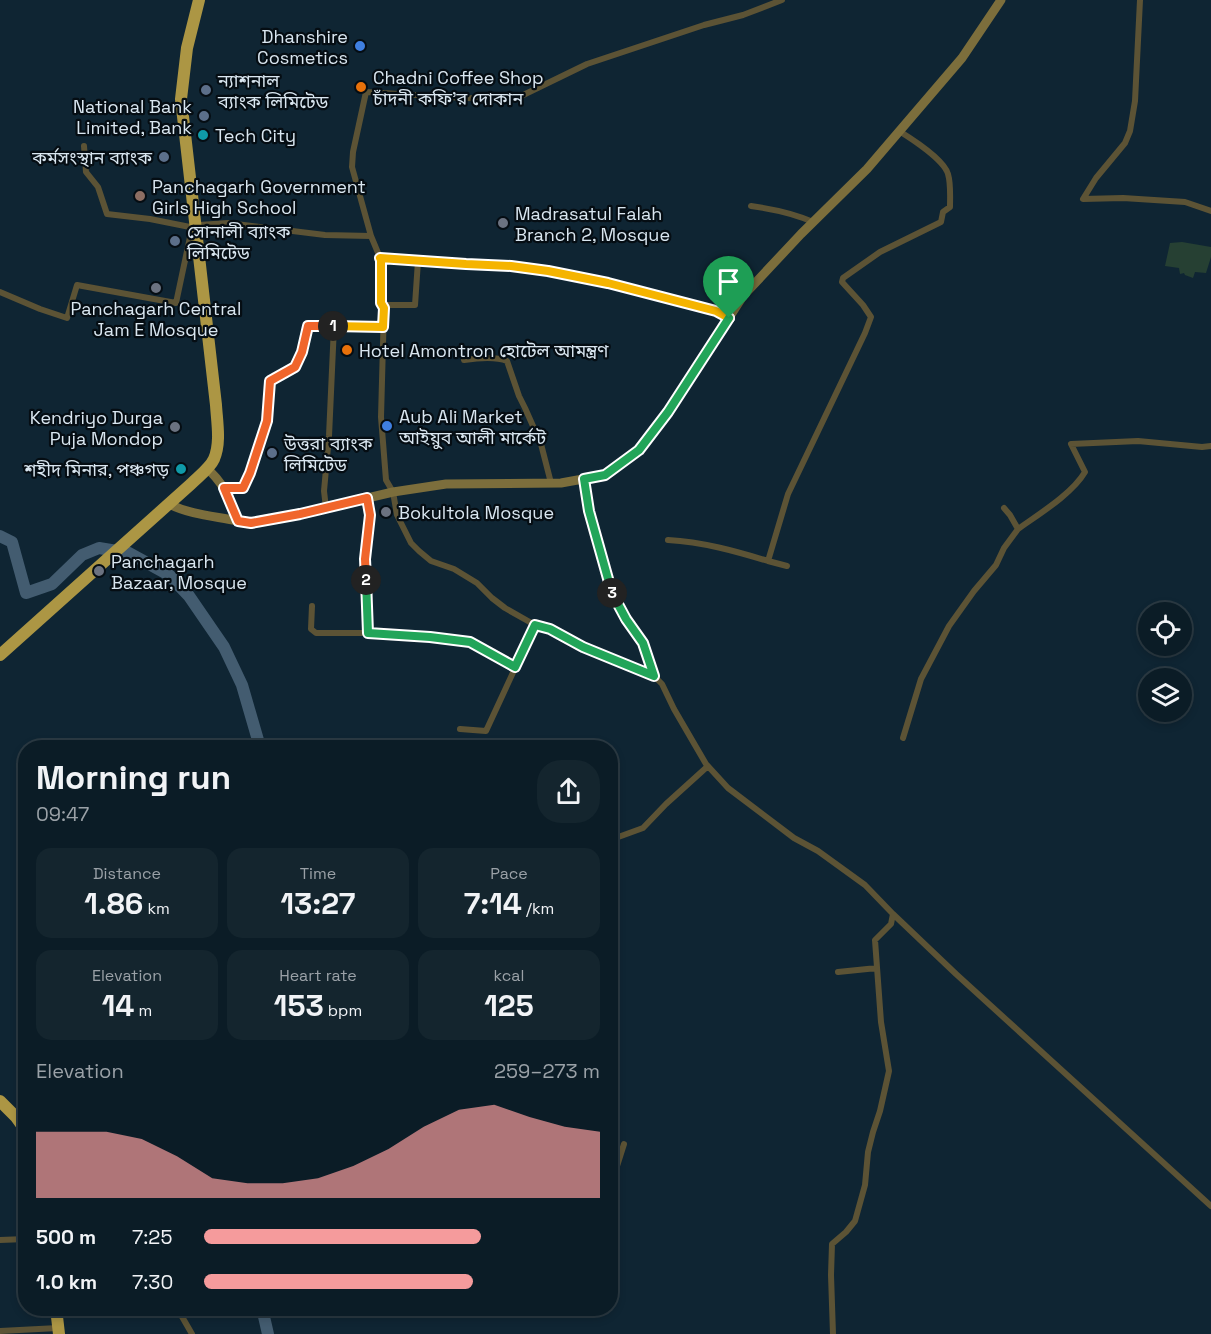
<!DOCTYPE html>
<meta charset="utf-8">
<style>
:root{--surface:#0b1c26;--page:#14252e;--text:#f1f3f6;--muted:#9aa1a7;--line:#2b3a43;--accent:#f59b9c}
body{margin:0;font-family:"Space Grotesk","Noto Sans Bengali",sans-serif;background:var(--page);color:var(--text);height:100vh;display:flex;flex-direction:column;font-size:22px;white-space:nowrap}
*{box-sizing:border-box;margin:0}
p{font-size:20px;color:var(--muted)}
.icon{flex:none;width:33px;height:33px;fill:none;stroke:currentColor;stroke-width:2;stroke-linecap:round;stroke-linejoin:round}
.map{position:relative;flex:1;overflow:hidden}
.details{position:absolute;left:18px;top:740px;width:600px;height:576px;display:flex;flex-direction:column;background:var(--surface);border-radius:24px;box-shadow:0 3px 9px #0003,0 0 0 2px var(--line)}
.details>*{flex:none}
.buttons{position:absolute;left:1138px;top:602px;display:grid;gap:12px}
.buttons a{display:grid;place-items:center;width:54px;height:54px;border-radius:50%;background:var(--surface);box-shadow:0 3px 9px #0003,0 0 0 2px var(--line);font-size:30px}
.pin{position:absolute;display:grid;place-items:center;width:51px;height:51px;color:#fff;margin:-62px -26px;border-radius:50% 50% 50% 0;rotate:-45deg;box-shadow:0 0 6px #0007}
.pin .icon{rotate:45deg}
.km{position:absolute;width:30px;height:30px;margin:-15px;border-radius:50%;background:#222;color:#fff;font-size:16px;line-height:30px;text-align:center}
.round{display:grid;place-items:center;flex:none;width:63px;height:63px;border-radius:24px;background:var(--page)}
.head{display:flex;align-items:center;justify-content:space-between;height:102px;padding:0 18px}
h1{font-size:33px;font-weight:700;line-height:45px}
.figures{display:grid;grid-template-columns:repeat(3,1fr);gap:9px;height:102px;padding:6px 18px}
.figures div{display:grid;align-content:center;border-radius:15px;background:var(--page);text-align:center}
.figures b{font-size:30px;font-weight:700}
.figures small{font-size:16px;font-weight:400}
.figures p{font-size:16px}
.chart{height:168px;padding:12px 18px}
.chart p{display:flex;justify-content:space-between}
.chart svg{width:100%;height:108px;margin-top:6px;fill:var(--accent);opacity:.7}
ul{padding:0 18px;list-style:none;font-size:20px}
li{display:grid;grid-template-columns:96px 72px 1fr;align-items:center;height:45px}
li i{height:15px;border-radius:8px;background:var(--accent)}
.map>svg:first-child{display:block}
</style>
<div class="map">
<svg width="1211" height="1334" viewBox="0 0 1211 1334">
<rect width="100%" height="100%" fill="#0f2533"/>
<!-- green -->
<path fill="#264033" d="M1182,242l29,5v10l-5,16 -11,-1 -2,6 -8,-3 -1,-2 -4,1 -1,-6 -14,-2 5,-23z"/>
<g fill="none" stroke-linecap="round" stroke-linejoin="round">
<!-- river -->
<path stroke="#435c70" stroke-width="12" d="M0,536l12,6 14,51 26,-9 30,-29 17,-7 30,5 40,22 20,21 35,51 18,38 18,62
M262,1308l6,26"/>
<!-- street -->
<path stroke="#5c5335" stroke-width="6" d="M1140,0l-5,101 -5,30 -5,12 -29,35 -13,21 40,-1 62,4 26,9
M84,146l2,26 12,15 9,27 43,5 45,9
M751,206c22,3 42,7 62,16
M371,236l-19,-69 1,-15 13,-60 99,6 50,1 72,-35 117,-39 39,-10 39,-15
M380,258l38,3 -3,44h-33
M418,261l93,5 37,5 60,12 108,28 13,7
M0,292l40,17 27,9 10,-33 99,18 14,-66 9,-12 29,-2 97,12 46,1 10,24 -1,43 4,5 -3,109 5,63 7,12 4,23 14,28 8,8 12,10 23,8 23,14 15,15 13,10 30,17 -49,106 -26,-2
M464,360c13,-2 31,-4 43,1l12,35 6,12 16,36 10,39
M584,479l5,32 24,85 13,23 17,24 11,33
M224,488h19l7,-15 17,-52 3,-40 25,-14 7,-15 6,-26h26
M367,498l3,17 -3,25 -2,37 3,56 62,4 40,5 45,25
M326,508l-2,-17 5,-55 5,-110 49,1
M1004,508l6,7 8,14c21,-15 54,-35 67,-57l-14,-28 67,-3 64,6 9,-1
M668,540c35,2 67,11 100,21
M787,566l-19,-5 20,-67 77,-161 6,-16 -8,-12 -21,-23 1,-4 37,-26 61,-30 2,-10 7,-5c0,-10 1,-23 -2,-33 -4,-14 -36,-35 -49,-43
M312,606l-1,23 5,4h52
M535,625l15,4 33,18 71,29 8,8 12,25 32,55 22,24 66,50 24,13 47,34 28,29 -2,10 -16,16 6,82 8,49 -9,40 -7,21 -5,20 -3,33 -10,36 -9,11 -14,12 -1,31 2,59
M903,738l18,-59 28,-53 25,-35 22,-26 8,-17 14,-19
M610,840l33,-12 23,-24 42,-38
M893,914l63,60 255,232
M838,972l39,-4
M610,1188l14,-44
M0,1240l26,-1
M177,1308l15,26
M0,1331l58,-3"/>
<!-- secondary -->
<path stroke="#7c6e3c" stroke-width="9" d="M206,468c18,14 24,33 32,53l13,2 49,-9 93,-22 53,-8 115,-1 44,-8 34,-25 29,-38 75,-116 58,-62 66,-65 95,-111 39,-58
M169,504c22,11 45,12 69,17"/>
<!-- highway -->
<path stroke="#ac9644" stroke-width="12" d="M0,655l191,-171c8,-8 19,-16 23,-25 7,-16 3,-37 2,-54l-35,-306 6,-51 12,-48
M0,1101l16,16 10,14
M56,1308l3,26"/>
</g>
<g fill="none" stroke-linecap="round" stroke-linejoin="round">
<defs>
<path id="split-1" d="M333,326l50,1 1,-19 -3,-5v-43l-1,-2 86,6 45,2 37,5 60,12 108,28 13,7"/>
<path id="split-2" d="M333,326h-25l-6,26 -7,15 -25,14 -3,40 -17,52 -7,15h-19l14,33 13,2 49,-9 67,-16 3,17 -5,44 1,21"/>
<path id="split-3" d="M366,580l2,53 62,4 40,5 45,25 20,-42 15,4 33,18 71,29 -11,-33 -17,-24 -14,-26"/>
<path id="split-4" d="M612,593l-23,-82 -5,-32 21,-4 34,-25 29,-38 61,-94"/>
</defs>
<!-- split-1 casing -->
<use href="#split-1" stroke="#fff" stroke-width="12"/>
<!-- split-2 casing -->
<use href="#split-2" stroke="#fff" stroke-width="12"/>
<!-- split-3 casing -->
<use href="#split-3" stroke="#fff" stroke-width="12"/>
<!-- split-4 casing -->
<use href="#split-4" stroke="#fff" stroke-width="12"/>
<!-- split-1 -->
<use href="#split-1" stroke="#f5b400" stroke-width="8"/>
<!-- split-2 -->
<use href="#split-2" stroke="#f0652b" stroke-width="8"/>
<!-- split-3 -->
<use href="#split-3" stroke="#22a559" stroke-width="8"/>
<!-- split-4 -->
<use href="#split-4" stroke="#22a559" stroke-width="8"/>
</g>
<!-- markers -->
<g fill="#3f7fe0" stroke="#050d13" stroke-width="2">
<circle cx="360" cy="46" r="6"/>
<circle cx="387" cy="426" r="6"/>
</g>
<g fill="#e8710a" stroke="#050d13" stroke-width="2">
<circle cx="361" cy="87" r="6"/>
<circle cx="347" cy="350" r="6"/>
</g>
<g fill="#5c6f8a" stroke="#050d13" stroke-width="2">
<circle cx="206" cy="90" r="6"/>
<circle cx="204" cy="116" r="6"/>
<circle cx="164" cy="157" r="6"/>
<circle cx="175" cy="241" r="6"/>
<circle cx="272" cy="453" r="6"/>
</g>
<g fill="#0f9aa8" stroke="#050d13" stroke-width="2">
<circle cx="203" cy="135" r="6"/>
<circle cx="181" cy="469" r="6"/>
</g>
<circle fill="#8d6e63" stroke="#050d13" stroke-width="2" cx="140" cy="196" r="6"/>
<g fill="#6b7280" stroke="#050d13" stroke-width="2">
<circle cx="503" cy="223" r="6"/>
<circle cx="156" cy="288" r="6"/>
<circle cx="175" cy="427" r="6"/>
<circle cx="386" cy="512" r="6"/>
<circle cx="99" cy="571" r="6"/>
</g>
<g text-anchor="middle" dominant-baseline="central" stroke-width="4.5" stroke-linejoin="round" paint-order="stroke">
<!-- poi labels -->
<g font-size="18" fill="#d9e6f0" stroke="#050d13" text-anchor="start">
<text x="348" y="36" text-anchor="end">Dhanshire<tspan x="348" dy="21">Cosmetics</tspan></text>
<text x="373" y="77">Chadni Coffee Shop<tspan x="373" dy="21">চাঁদনী কফি'র দোকান</tspan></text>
<text x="218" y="80">ন্যাশনাল<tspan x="218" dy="21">ব্যাংক লিমিটেড</tspan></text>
<text x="192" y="106" text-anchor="end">National Bank<tspan x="192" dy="21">Limited, Bank</tspan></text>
<text x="215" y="135">Tech City</text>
<text x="152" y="157" text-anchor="end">কর্মসংস্থান ব্যাংক</text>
<text x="152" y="186">Panchagarh Government<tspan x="152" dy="21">Girls High School</tspan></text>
<text x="515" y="213">Madrasatul Falah<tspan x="515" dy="21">Branch 2, Mosque</tspan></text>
<text x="187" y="231">সোনালী ব্যাংক<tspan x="187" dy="21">লিমিটেড</tspan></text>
<text x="156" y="308" text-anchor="middle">Panchagarh Central<tspan x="156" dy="21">Jam E Mosque</tspan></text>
<text x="359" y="350">Hotel Amontron হোটেল আমন্ত্রণ</text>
<text x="399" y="416">Aub Ali Market<tspan x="399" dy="21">আইয়ুব আলী মার্কেট</tspan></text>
<text x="163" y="417" text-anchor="end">Kendriyo Durga<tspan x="163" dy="21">Puja Mondop</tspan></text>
<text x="284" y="443">উত্তরা ব্যাংক<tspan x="284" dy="21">লিমিটেড</tspan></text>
<text x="169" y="469" text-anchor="end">শহীদ মিনার, পঞ্চগড়</text>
<text x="398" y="512">Bokultola Mosque</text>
<text x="111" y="561">Panchagarh<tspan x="111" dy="21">Bazaar, Mosque</tspan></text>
</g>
</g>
</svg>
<div class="buttons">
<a><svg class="icon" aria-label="locate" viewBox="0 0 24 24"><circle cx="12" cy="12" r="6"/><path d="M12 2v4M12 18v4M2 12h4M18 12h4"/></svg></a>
<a><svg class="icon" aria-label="layers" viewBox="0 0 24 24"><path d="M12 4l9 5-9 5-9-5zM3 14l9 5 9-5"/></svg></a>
</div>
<div class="pin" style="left:729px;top:318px;background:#1e9e55"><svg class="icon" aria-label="arrive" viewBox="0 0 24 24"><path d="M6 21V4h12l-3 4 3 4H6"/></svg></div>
<b class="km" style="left:333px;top:326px">1</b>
<b class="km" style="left:366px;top:580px">2</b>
<b class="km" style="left:612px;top:593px">3</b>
<section class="details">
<div class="head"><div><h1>Morning run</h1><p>09:47</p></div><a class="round"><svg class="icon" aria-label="share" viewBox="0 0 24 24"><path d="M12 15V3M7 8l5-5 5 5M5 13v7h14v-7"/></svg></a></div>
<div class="figures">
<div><p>Distance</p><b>1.86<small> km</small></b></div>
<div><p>Time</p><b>13:27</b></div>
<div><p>Pace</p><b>7:14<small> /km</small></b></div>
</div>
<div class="figures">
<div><p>Elevation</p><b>14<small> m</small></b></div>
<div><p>Heart rate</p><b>153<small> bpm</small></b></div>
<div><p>kcal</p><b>125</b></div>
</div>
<div class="chart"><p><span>Elevation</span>259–273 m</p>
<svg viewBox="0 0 160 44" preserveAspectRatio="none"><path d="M0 44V17L10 17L20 17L30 20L40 27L50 36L60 38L70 38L80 36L90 31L100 24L110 15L120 8L130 6L140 11L150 15L160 17V44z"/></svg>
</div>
<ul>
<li><b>500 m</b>7:25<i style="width:70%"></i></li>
<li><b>1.0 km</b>7:30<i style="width:68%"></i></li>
</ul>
</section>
</div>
